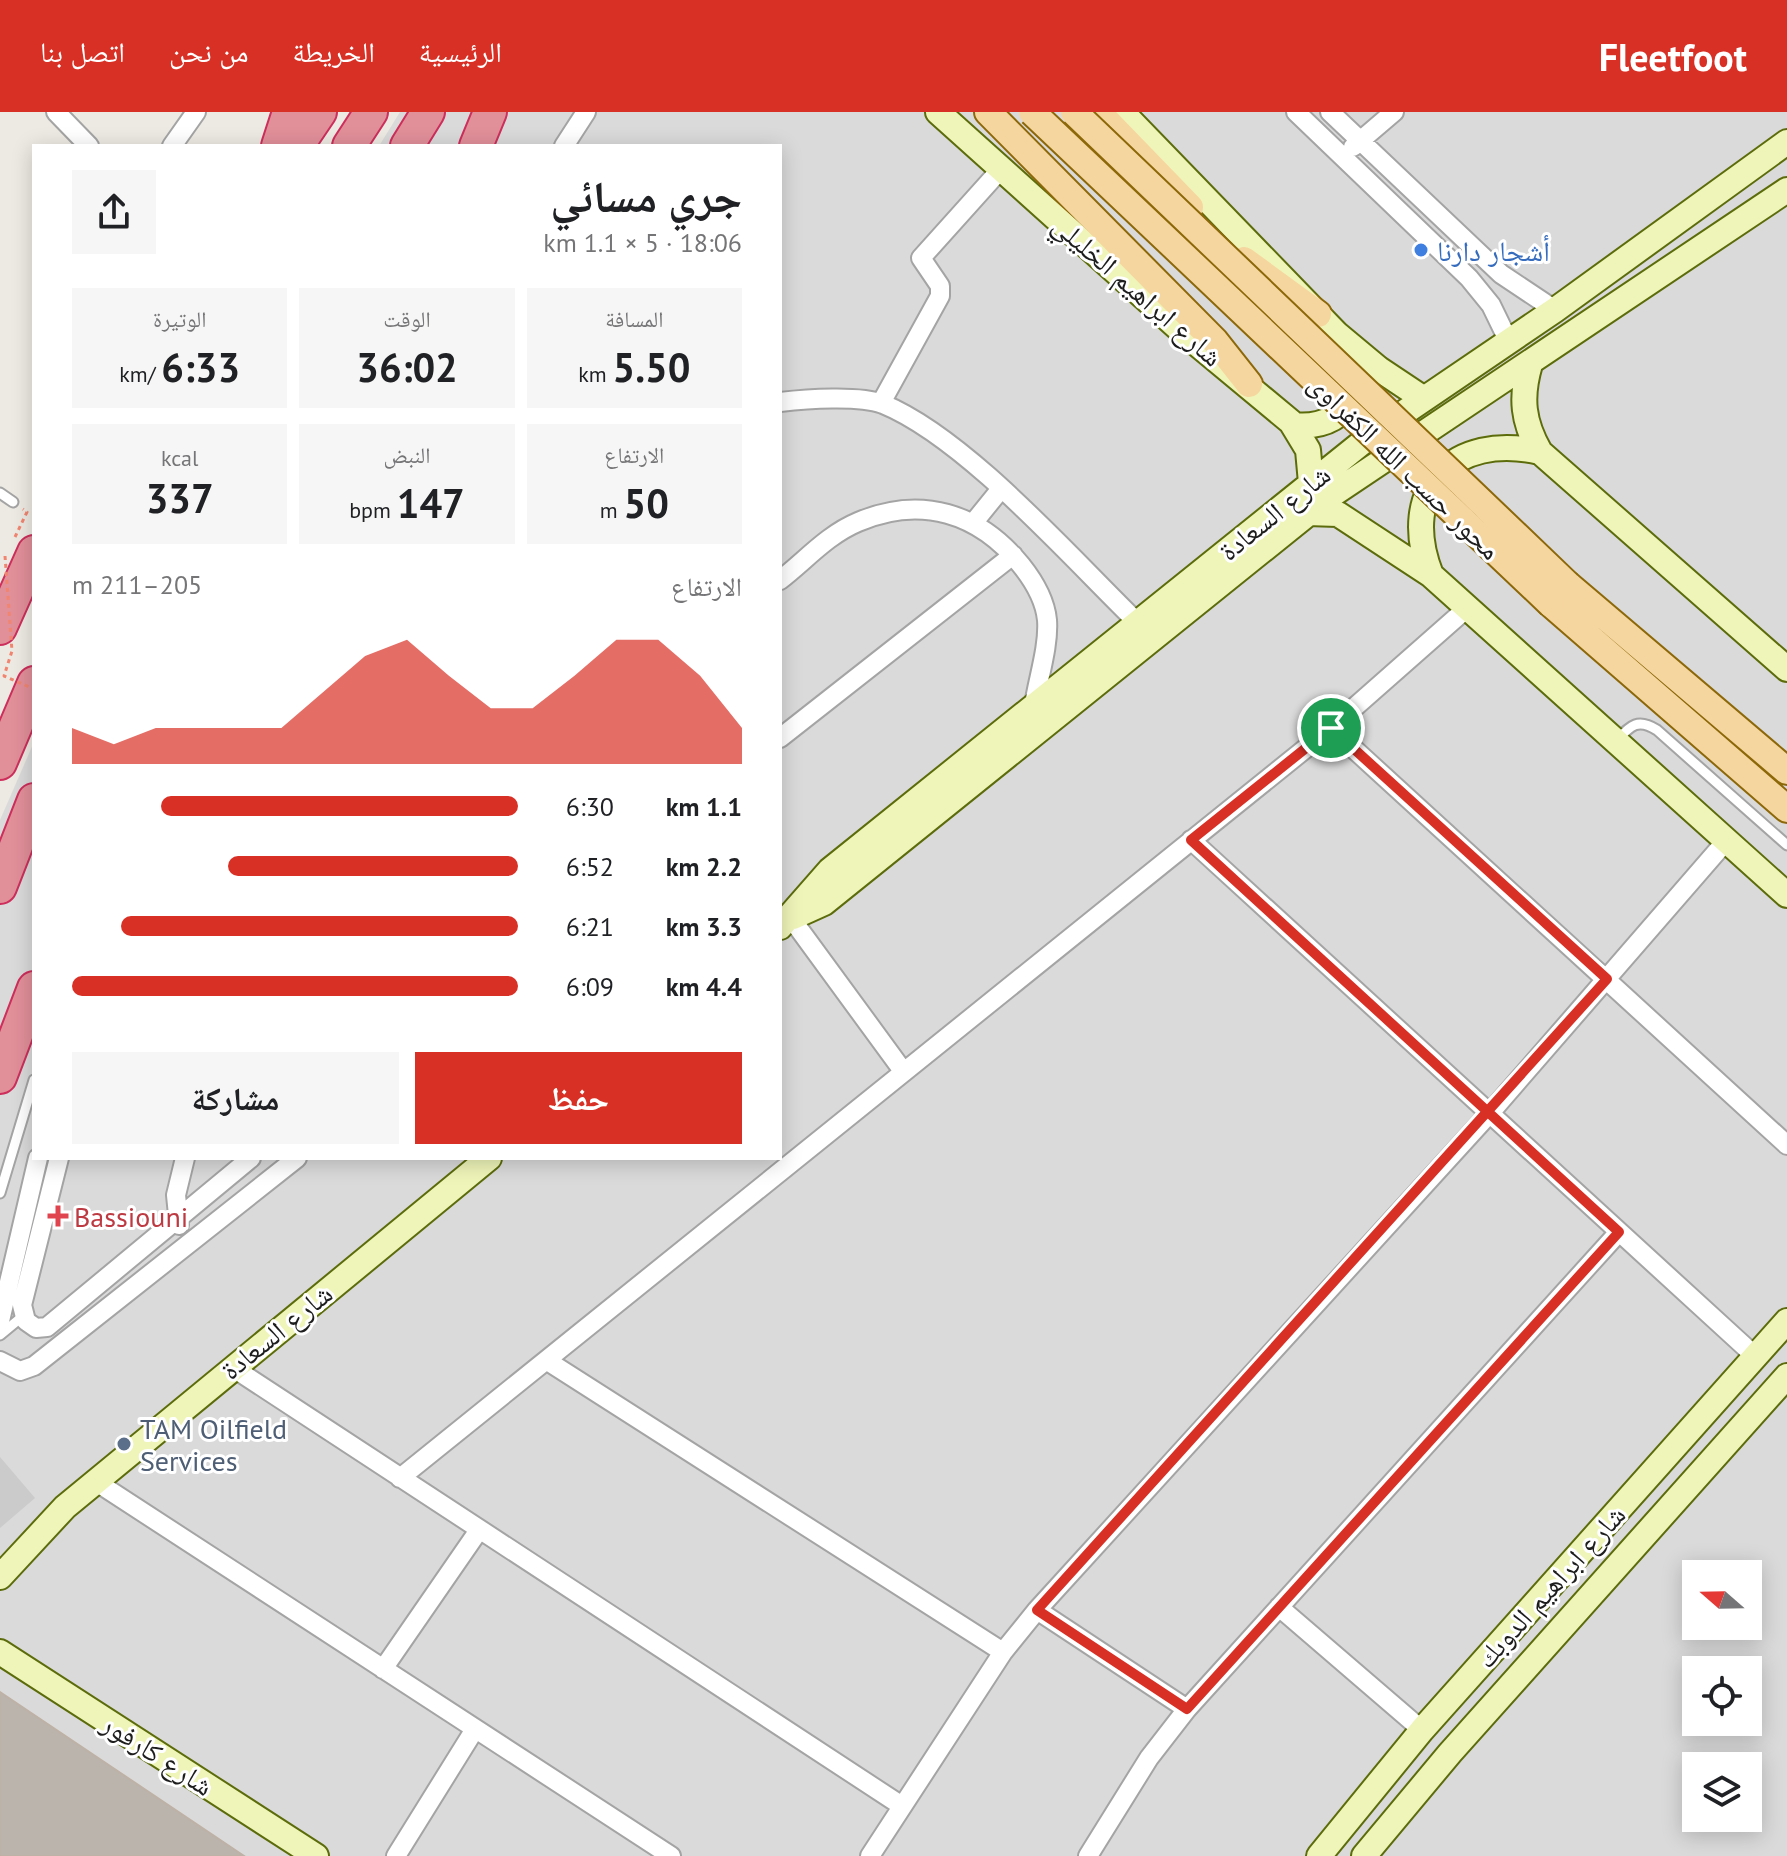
<!DOCTYPE html>
<html lang="ar">
<meta charset="utf-8">
<style>
:root{--surface:#fff;--page:#f6f6f6;--text:#202124;--muted:#757577;--accent:#d93025}
body{margin:0;font-family:"PT Sans","Noto Naskh Arabic",sans-serif;background:var(--page);color:var(--text);direction:rtl;height:100vh;display:flex;flex-direction:column;font-size:30px;white-space:nowrap}
*{box-sizing:border-box;margin:0}
p{font-size:26px;color:var(--muted)}
.icon{flex:none;width:44px;height:44px;fill:none;stroke:currentColor;stroke-width:2;stroke-linecap:round;stroke-linejoin:round}
.map{position:relative;flex:1;overflow:hidden;direction:ltr}
.sheet{position:absolute;left:32px;top:32px;width:750px;height:1016px;display:flex;flex-direction:column;background:var(--surface);border-radius:0px;box-shadow:0 4px 20px #0003;direction:rtl}
.sheet>*{flex:none}
.needle{width:52px;rotate:290deg}
.fabs{position:absolute;left:1682px;top:1448px;display:grid;gap:16px}
.fabs a{display:grid;place-items:center;width:80px;height:80px;border-radius:0px;background:var(--surface);box-shadow:0 4px 20px #0003;font-size:40px}
.pin{position:absolute;display:grid;place-items:center;width:68px;height:68px;color:#fff;margin:-34px;border:4px solid #fff;border-radius:50%;box-shadow:0 2px 8px #0007}
.round{display:grid;place-items:center;flex:none;width:84px;height:84px;border-radius:0px;background:var(--page)}
.headline{display:flex;align-items:center;justify-content:space-between;height:136px;padding:0 40px}
h1{font-size:44px;font-weight:700;line-height:60px}
.metrics{display:grid;grid-template-columns:repeat(3,1fr);gap:12px;height:136px;padding:8px 40px}
.metrics div{display:grid;align-content:center;border-radius:0px;background:var(--page);text-align:center}
.metrics b{font-size:40px;font-weight:700}
.metrics small{font-size:22px;font-weight:400}
.metrics p{font-size:22px}
.chart{height:224px;padding:16px 40px}
.chart p{display:flex;justify-content:space-between}
.chart svg{width:100%;height:144px;margin-top:8px;fill:var(--accent);opacity:.7}
.action{display:flex;gap:16px;margin-top:auto;padding:16px 40px}
.action a{flex:1;height:92px;border-radius:0px;background:var(--accent);color:#fff;font-size:32px;font-weight:700;line-height:92px;text-align:center}
.action a+a{background:var(--page);color:var(--text)}
ul{padding:0 40px;list-style:none;font-size:26px}
li{display:grid;grid-template-columns:128px 96px 1fr;align-items:center;height:60px}
li i{height:20px;border-radius:10px;background:var(--accent)}
header{display:flex;align-items:center;gap:48px;box-sizing:border-box;height:112px;padding:0 40px;background:var(--accent);color:#fff}
header strong{font-size:38px}
nav{display:flex;gap:44px;margin-inline-start:auto;font-size:28px}
.map>svg:first-child{display:block}
</style>
<header>
<strong>Fleetfoot</strong>
<nav><a>الرئيسية</a><a>الخريطة</a><a>من نحن</a><a>اتصل بنا</a></nav>
</header>
<div class="map">
<svg width="1787" height="1744" viewBox="0 0 1787 1744">
<rect width="100%" height="100%" fill="#edeae3"/>
<!-- residential -->
<path fill="#dbdada" fill-rule="evenodd" d="M400,0h1387v1744h-1787v-1036l34,-78v416h746v-1012h-401zM1696,1462h52v52h-52zM1696,1558h52v52h-52zM1696,1654h52v52h-52z"/>
<!-- religious -->
<path fill="#cbcbcb" d="M0,1345l35,41 -35,30z"/>
<!-- building -->
<path fill="#bab4ad" stroke="#beb2a6" stroke-width="2" d="M0,1580l244,164h-244z"/>
<g fill="none" stroke-linecap="round" stroke-linejoin="round">
<defs>
<path id="lane" d="M0,381l13,9
M1617,628c14,-15 21,-22 40,-10l130,115
M0,1081l34,-113
M0,1223l23,-19"/>
<path id="street" d="M56,0l33,34
M1296,0l173,166 22,27 18,37
M1330,0l171,162 54,36
M172,34l24,-34
M564,34l22,-34
M1353,35l41,-35
M780,290c26,-3 79,-7 103,2 83,34 188,154 254,218
M881,291l59,-107v-10l-19,-28 80,-89
M974,410l26,-32
M780,468c26,-20 47,-45 78,-58 63,-27 121,-9 163,43 12,15 24,35 26,55 2,26 -9,59 -13,85
M1331,616l456,417
M780,626l233,-183
M1191,728l564,516
M791,806l112,153
M59,1046l-37,147 4,16 10,7 11,-1 204,-169
M179,1113l-3,-30 9,-37
M0,1209l38,-163
M0,1249l20,10 14,-5 263,-208
M549,1250l454,290
M232,1255l670,439
M400,1366l931,-750 135,-119
M95,1369l576,375
M1279,1495l143,123
M1037,1498l150,99
M383,1557l96,-139
M396,1744l79,-127
M870,1744l133,-204 34,-42 453,-497 236,-272
M1088,1744l61,-98 38,-49 432,-477"/>
<path id="secondary" d="M938,0l247,222 106,88 17,28 3,33
M1122,0l215,222 42,35 45,30
M1530,252c-10,34 -7,58 10,88l247,217
M1293,313c27,3 48,-6 62,-29
M1307,401l31,1 93,61 356,320
M1431,463c-34,-86 23,-143 109,-123
M793,805l31,-14 506,-407 457,-306
M780,815l50,-57 544,-437 181,-123 232,-168
M0,1465l65,-70 424,-349
M0,1540l316,204
M1319,1744l103,-126 365,-409
M1364,1744l86,-103 337,-377"/>
<path id="primary" d="M988,0l227,229 34,43
M1098,0l92,95
M1244,148l74,54
M1568,473l219,186
M1551,492l236,205"/>
<path id="highway" d="M278,34l11,-34
M297,34l23,-34
M349,34l22,-34
M407,34l21,-34
M476,34l14,-34
M0,516l34,-76
M0,651l34,-80
M0,775l34,-87
M0,965l34,-89"/>
</defs>
<!-- lane casing -->
<use href="#lane" stroke="#a4a4a4" stroke-width="13"/>
<!-- street casing -->
<use href="#street" stroke="#a4a4a4" stroke-width="22"/>
<!-- secondary casing -->
<use href="#secondary" stroke="#5c6c0b" stroke-width="28"/>
<!-- primary casing -->
<use href="#primary" stroke="#8c6809" stroke-width="30"/>
<!-- highway casing -->
<use href="#highway" stroke="#cd2e5b" stroke-width="36"/>
<!-- path -->
<path stroke="#f18570" stroke-width="3" stroke-dasharray="4 4" stroke-linecap="butt" d="M15,425l12,-25 -4,-3"/>
<!-- lane -->
<use href="#lane" stroke="#fff" stroke-width="9"/>
<!-- street -->
<use href="#street" stroke="#fff" stroke-width="18"/>
<!-- secondary -->
<use href="#secondary" stroke="#eff5b9" stroke-width="24"/>
<!-- primary -->
<use href="#primary" stroke="#f6d69f" stroke-width="26"/>
<!-- highway -->
<use href="#highway" stroke="#e18f99" stroke-width="32"/>
<defs>
<path id="primary-bridge" d="M1032,0l519,492
M1074,0l494,473"/>
</defs>
<!-- primary-bridge casing -->
<use href="#primary-bridge" stroke="#8c6809" stroke-width="30" stroke-linecap="butt"/>
<!-- path-bridge -->
<path stroke="#f18570" stroke-width="3" stroke-dasharray="4 4" stroke-linecap="butt" d="M5,444l7,95 -8,25 30,13"/>
<!-- primary-bridge -->
<use href="#primary-bridge" stroke="#f6d69f" stroke-width="26"/>
</g>
<g fill="none" stroke-linecap="round" stroke-linejoin="round">
<defs>
<path id="route" d="M1331,616l276,251 -570,631 150,99 432,-477 -428,-392 140,-112"/>
</defs>
<!-- route casing -->
<use href="#route" stroke="#fff" stroke-width="16"/>
<!-- route -->
<use href="#route" stroke="#d93025" stroke-width="10"/>
</g>
<!-- markers -->
<circle fill="#3f7fe0" stroke="#fff" stroke-width="3" cx="1421" cy="138" r="8"/>
<path fill="#e0444e" stroke="#fff" stroke-width="3" d="M54 1092h8v8h8v8h-8v8h-8v-8h-8v-8h8z"/>
<circle fill="#5c6f8a" stroke="#fff" stroke-width="3" cx="124" cy="1332" r="8"/>
<g text-anchor="middle" dominant-baseline="central" stroke-width="6" stroke-linejoin="round" paint-order="stroke">
<!-- shop labels -->
<g font-size="28" fill="#366cbe" stroke="#fff" text-anchor="start">
<text x="1437" y="138">أشجار دارنا</text>
</g>
<!-- street labels -->
<g font-size="28" fill="#1d1d1d" stroke="#fff">
<text transform="translate(1138 178) rotate(41)">شارع ابراهيم الخليلي</text>
<text transform="translate(1405 354) rotate(44)">محور حسب الله الكفراوى</text>
<text transform="translate(1274 400) rotate(-39)">شارع السعادة</text>
<text transform="translate(276 1219) rotate(-39)">شارع السعادة</text>
<text transform="translate(1550 1474) rotate(-48)">شارع ابراهيم الدوبك</text>
<text transform="translate(158 1642) rotate(33)">شارع كارفور</text>
</g>
<!-- health labels -->
<g font-size="28" fill="#be3a42" stroke="#fff" text-anchor="start">
<text x="74" y="1104">Bassiouni</text>
</g>
<!-- service labels -->
<g font-size="28" fill="#4e5e75" stroke="#fff" text-anchor="start">
<text x="140" y="1316">TAM Oilfield<tspan x="140" dy="32">Services</tspan></text>
</g>
</g>
</svg>
<div class="fabs">
<a><svg class="needle" viewBox="-14 -14 28 28"><path d="M0-13l5 13h-10z" fill="#e53935"/><path d="M0 13l5-13h-10z" fill="#757577"/></svg></a>
<a><svg class="icon" aria-label="locate" viewBox="0 0 24 24"><circle cx="12" cy="12" r="6"/><path d="M12 2v4M12 18v4M2 12h4M18 12h4"/></svg></a>
<a><svg class="icon" aria-label="layers" viewBox="0 0 24 24"><path d="M12 4l9 5-9 5-9-5zM3 14l9 5 9-5"/></svg></a>
</div>
<div class="pin" style="left:1331px;top:616px;background:#1e9e55"><svg class="icon" aria-label="arrive" viewBox="0 0 24 24"><path d="M6 21V4h12l-3 4 3 4H6"/></svg></div>
<section class="sheet">
<div class="headline"><div><h1>جري مسائي</h1><p>18:06 · 5 × 1.1 km</p></div><a class="round"><svg class="icon" aria-label="share" viewBox="0 0 24 24"><path d="M12 15V3M7 8l5-5 5 5M5 13v7h14v-7"/></svg></a></div>
<div class="metrics">
<div><p>المسافة</p><b>5.50<small> km</small></b></div>
<div><p>الوقت</p><b>36:02</b></div>
<div><p>الوتيرة</p><b>6:33<small> /km</small></b></div>
</div>
<div class="metrics">
<div><p>الارتفاع</p><b>50<small> m</small></b></div>
<div><p>النبض</p><b>147<small> bpm</small></b></div>
<div><p>kcal</p><b>337</b></div>
</div>
<div class="chart"><p><span>الارتفاع</span>205–211 m</p>
<svg viewBox="0 0 160 44" preserveAspectRatio="none"><path d="M0 44V33L10 38L20 33L30 33L40 33L50 33L60 22L70 11L80 6L90 17L100 27L110 27L120 17L130 6L140 6L150 17L160 33V44z"/></svg>
</div>
<ul>
<li><b>1.1 km</b>6:30<i style="width:80%"></i></li>
<li><b>2.2 km</b>6:52<i style="width:65%"></i></li>
<li><b>3.3 km</b>6:21<i style="width:89%"></i></li>
<li><b>4.4 km</b>6:09<i style="width:100%"></i></li>
</ul>
<div class="action"><a>حفظ</a><a>مشاركة</a></div>
</section>
</div>
